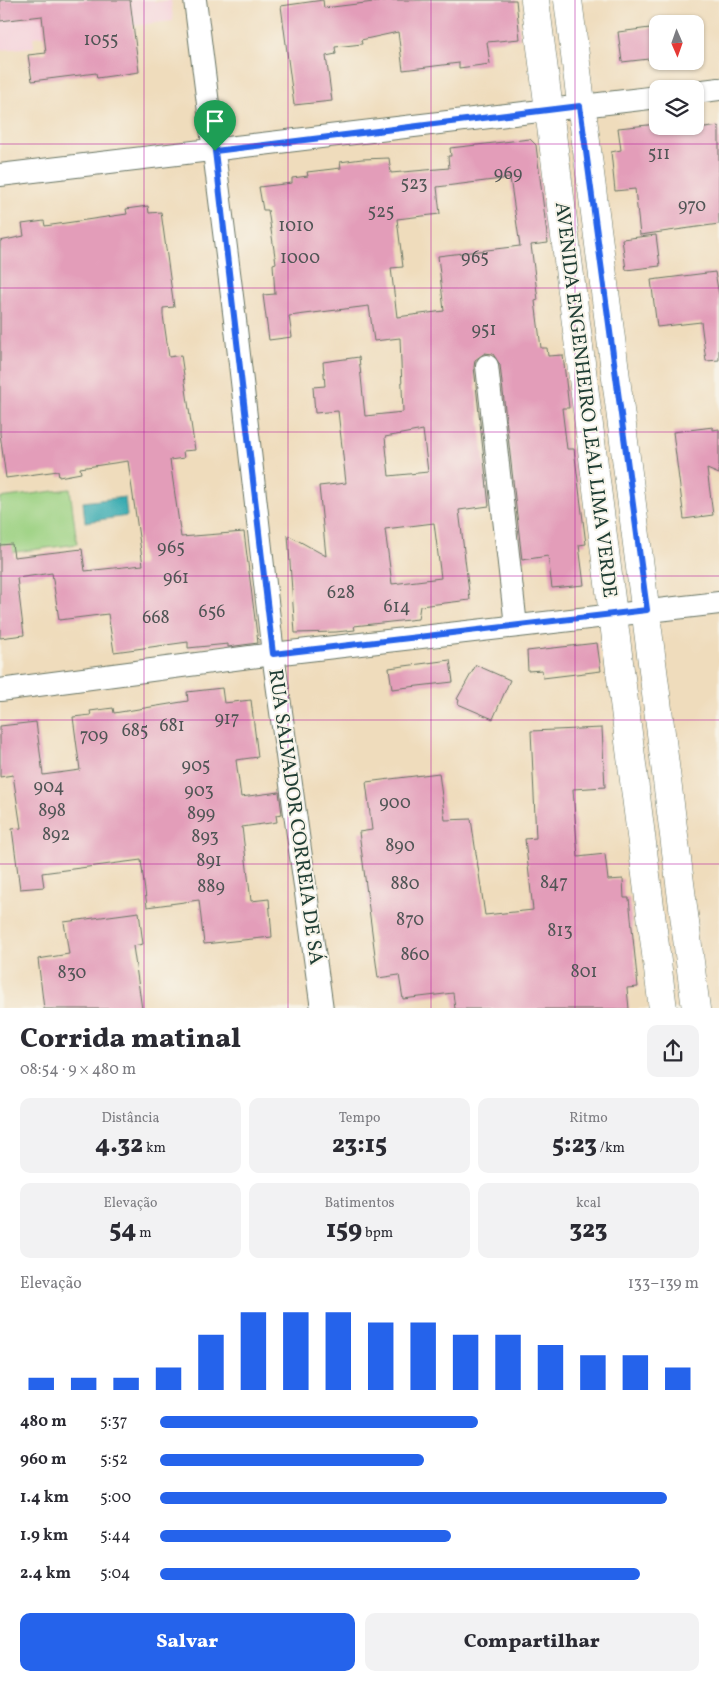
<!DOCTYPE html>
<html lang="pt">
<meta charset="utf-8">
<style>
:root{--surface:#fff;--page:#f2f2f3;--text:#2b2b33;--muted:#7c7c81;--accent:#2563eb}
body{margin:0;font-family:Vollkorn,serif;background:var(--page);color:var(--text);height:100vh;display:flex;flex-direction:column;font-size:19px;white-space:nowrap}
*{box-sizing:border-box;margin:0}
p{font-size:16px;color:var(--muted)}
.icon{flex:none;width:28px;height:28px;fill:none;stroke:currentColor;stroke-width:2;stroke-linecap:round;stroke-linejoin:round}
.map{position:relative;height:1008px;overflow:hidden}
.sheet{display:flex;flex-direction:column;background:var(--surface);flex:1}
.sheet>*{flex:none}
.needle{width:32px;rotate:178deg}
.controls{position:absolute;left:649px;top:15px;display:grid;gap:10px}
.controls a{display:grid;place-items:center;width:55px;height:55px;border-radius:10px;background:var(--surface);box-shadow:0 1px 4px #0004;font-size:25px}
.pin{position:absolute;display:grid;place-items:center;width:42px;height:42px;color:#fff;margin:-51px -21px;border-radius:50% 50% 50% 0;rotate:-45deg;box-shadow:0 0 5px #0007}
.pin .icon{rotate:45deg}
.round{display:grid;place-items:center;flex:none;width:52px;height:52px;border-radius:10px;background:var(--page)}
.overview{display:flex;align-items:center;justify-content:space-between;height:85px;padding:0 20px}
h1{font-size:28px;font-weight:800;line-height:38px}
.metrics{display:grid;grid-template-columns:repeat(3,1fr);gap:8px;height:85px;padding:5px 20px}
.metrics div{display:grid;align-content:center;border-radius:10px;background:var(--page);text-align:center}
.metrics b{font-size:25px;font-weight:800}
.metrics small{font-size:14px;font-weight:400}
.metrics p{font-size:14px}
.chart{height:140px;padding:10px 20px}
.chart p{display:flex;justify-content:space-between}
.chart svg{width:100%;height:90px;margin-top:5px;stroke:var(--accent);stroke-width:6}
.action{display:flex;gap:10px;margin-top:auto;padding:10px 20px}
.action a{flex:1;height:58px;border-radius:10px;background:var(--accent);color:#fff;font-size:20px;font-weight:800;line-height:58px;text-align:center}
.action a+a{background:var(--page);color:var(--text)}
ul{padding:0 20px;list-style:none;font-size:16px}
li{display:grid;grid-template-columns:80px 60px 1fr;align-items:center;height:38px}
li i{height:12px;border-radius:6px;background:var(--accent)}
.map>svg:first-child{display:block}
</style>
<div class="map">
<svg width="719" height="1009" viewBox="0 0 719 1009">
<rect width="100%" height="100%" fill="#f7f3e8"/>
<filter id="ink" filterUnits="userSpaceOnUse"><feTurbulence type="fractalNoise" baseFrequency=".02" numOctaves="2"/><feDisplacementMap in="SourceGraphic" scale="10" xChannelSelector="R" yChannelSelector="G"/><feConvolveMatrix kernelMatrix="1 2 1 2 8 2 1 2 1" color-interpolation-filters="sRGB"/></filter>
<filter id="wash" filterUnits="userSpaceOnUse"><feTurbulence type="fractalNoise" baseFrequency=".0096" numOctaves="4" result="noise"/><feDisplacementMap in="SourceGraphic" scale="20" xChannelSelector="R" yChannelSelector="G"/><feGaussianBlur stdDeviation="1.12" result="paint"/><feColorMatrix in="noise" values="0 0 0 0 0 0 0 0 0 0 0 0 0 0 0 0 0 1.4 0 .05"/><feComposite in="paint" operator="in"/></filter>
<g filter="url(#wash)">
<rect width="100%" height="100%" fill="#efdcbc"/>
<!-- built -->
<path fill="#f5cfda" d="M0,0h154l1,2 16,-2 2,21 -140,16 1,10 -34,3z"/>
<!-- green -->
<path fill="#9dd283" stroke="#5e885c" d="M70,489l7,55 -77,10v-56z"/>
<!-- water -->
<path fill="#38abb1" stroke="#2c7472" d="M125,497l2,19 -42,6 -2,-20z"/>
<g id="blocks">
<!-- building -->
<path fill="#e39db9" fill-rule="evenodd" d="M0,0h130l9,72 -42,6 -1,-5 -64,8 -4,-26 18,-2 -4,-37 -42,5z
M323,0l1,8 66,-8h126l4,39 -33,3 3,22 -31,4v-5l-56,7 -5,-38 -37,8 1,4 -27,3 1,7 -10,2 6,45 -38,4 -13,-99z
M658,27v31l-36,4 -4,-30z
M658,124v2h39l1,3 21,-3v98l-79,11 -5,-46 -20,2 -4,-39 10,-2 -3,-22z
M530,139l6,6 12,98 -17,2 7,55 -3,1 6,47h6l1,8 15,-1 6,53h-7l5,41h7l12,95 -7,1 5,40 -32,3 -4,-32 -26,4 -22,-195 -7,-11 -8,-1 -10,7 -1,7 15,139 -30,4 11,90 -50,6 -2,13 -64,7 1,4 -19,2 -41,1 -7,-98 38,21 -7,-70 27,-3 -8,-72 -23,2 -2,-26 12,-1 -2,-24 36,-5 6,59 38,-4 -3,-74 -26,3 -5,-35 -80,10 3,21 -23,3 -6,-45 12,-1 -2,-30 3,-1 -8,-53h-5l-4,-23 33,-4v-5l16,-2 -1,-4 34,-4 -1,-6 22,-3 27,-1 2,15 58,-5 -1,-12h3l-1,-8zM510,178l10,68 -82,10 6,55 -47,6 -6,-49 12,-1 -6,-48 43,-5 -3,-27zM423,430l5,42 -39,4 -4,-39zM434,523l7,55 -49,6 -7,-55z
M148,206l1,7 12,-1 13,95 -11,1v7l6,42 12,-2 14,95 -12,1 1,7 -14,2 11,77 63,-5 14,111 -30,4v-3l-40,4v-6l-74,10 -6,-38 -49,6 -7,-47 -35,5 7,57 -24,3v-93l12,-1 2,13 68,-8 3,22 58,-6 -15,-104 -48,7 1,5 -22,4 -1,-6 -52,7 -6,-44v-193l24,-5 -2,-12 22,-3 1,5 82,-12 -1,-5z
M656,235l4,31 -34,4 -4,-31z
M715,272l4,23v65l-13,1 -5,-39 -44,5 -6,-47z
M713,427v3l6,-1v45l-12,-5 6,46 -29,4 -11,-87z
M597,643l4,28 -58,7 -1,-8 -14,1 -1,-20z
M450,660l3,22 -61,7 -3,-21z
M476,665l34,15 -17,39 -35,-15 1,-4 -2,-1z
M222,688l2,15 27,-3 7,57 -22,3 5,37 38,-5 3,22 -6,1 1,7 -35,5 9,74 18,-2 3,38 -68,7 -5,-44 -52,7 -6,-47 -99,13 2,14 -24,2 -8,-60 9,-1 -8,-53 -13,2v-51l36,-4 7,53 37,-5 -7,-53 18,-2 -1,-4 23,-3 1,5 74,-12 -1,-9z
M602,728l3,59 -32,2 5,68 27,-3 3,26 15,-1 1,19h5l9,89 -11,1 2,21h-174l-2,-16 -50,6 -4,-24 -21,3 -19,-146 13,-2 -6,-48 73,-9 6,47 26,-1 14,96 48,-5 -8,-71 11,-1 -5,-107z
M139,912l4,32 -10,2 9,63h-98l-6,-50 31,-5 -5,-32z"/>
</g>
</g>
<g filter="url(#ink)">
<use href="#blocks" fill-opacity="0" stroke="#687564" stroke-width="1"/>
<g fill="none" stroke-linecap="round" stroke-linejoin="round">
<defs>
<path id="street" d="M195,0l40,320 38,334 49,355
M695,92l24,-3
M0,175l658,-78
M487,366l29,260
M0,690l273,-36 446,-51"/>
<path id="secondary" d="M535,0l128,1009
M568,0l128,1009"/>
</defs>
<!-- street casing -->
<use href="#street" stroke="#687564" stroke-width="24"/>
<!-- secondary casing -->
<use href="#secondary" stroke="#687564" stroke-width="29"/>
<!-- street -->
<use href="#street" stroke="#fff" stroke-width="22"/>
<!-- secondary -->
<use href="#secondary" stroke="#fff" stroke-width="28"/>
</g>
</g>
<g fill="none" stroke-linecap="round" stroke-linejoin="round" filter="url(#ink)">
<defs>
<path id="route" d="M580,106l67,504 -374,44 -58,-503z"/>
</defs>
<!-- route casing -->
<use href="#route" stroke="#fff" stroke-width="10"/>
<!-- route -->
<use href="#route" stroke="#2563eb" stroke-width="6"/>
</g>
<!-- grid -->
<path fill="none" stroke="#b5179e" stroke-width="1" stroke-opacity="0.55" d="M144,0v1009M288,0v1009M431,0v1009M575,0v1009M0,144h719M0,288h719M0,432h719M0,576h719M0,720h719M0,864h719"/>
<g text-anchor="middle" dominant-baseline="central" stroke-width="4" stroke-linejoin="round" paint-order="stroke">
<!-- number labels -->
<g font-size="18" fill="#505555">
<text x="101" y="40">1055</text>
<text x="659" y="154">511</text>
<text x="508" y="174">969</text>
<text x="414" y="184">523</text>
<text x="692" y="206">970</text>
<text x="381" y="212">525</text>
<text x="296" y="226">1010</text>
<text x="300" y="258">1000</text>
<text x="475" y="258">965</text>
<text x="484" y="330">951</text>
<text x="171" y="548">965</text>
<text x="176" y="578">961</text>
<text x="341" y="593">628</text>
<text x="397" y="607">614</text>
<text x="212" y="612">656</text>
<text x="156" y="618">668</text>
<text x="227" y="719">917</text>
<text x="172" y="726">681</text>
<text x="135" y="731">685</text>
<text x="94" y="736">709</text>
<text x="196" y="766">905</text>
<text x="49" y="787">904</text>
<text x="199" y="791">903</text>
<text x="395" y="803">900</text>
<text x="52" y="811">898</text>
<text x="201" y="814">899</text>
<text x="56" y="835">892</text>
<text x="205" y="837">893</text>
<text x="400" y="846">890</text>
<text x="209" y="861">891</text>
<text x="554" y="883">847</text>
<text x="405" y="884">880</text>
<text x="211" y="887">889</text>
<text x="410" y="920">870</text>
<text x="560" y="931">813</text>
<text x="415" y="955">860</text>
<text x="584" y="972">801</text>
<text x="72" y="973">830</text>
</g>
<!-- street labels -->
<g font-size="20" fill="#1f3d34" stroke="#f7f3e8">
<text transform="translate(585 400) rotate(83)">AVENIDA ENGENHEIRO LEAL LIMA VERDE</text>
<text transform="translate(295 817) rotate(82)">RUA SALVADOR CORREIA DE SÁ</text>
</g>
</g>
</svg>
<div class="controls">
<a><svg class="needle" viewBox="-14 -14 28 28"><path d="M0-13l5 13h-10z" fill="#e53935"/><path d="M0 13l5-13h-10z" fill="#7c7c81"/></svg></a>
<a><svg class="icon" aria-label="layers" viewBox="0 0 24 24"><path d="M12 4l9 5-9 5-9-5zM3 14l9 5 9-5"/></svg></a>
</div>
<div class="pin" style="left:215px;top:151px;background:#1e9e55"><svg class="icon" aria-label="arrive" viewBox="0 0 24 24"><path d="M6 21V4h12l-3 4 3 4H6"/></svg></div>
</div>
<section class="sheet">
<div class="overview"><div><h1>Corrida matinal</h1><p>08:54 · 9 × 480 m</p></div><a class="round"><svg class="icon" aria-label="share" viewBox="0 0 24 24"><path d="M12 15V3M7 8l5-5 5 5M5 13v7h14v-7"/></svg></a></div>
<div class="metrics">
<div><p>Distância</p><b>4.32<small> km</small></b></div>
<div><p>Tempo</p><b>23:15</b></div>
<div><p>Ritmo</p><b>5:23<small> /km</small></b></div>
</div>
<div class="metrics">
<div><p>Elevação</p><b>54<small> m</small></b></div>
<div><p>Batimentos</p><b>159<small> bpm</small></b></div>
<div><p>kcal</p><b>323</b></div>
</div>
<div class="chart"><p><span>Elevação</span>133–139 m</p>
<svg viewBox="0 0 160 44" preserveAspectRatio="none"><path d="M5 44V38M15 44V38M25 44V38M35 44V33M45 44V17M55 44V6M65 44V6M75 44V6M85 44V11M95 44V11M105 44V17M115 44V17M125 44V22M135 44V27M145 44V27M155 44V33"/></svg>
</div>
<ul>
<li><b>480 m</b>5:37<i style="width:59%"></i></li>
<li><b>960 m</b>5:52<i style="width:49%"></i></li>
<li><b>1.4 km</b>5:00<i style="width:94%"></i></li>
<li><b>1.9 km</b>5:44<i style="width:54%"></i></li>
<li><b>2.4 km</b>5:04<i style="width:89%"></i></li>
</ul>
<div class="action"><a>Salvar</a><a>Compartilhar</a></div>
</section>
